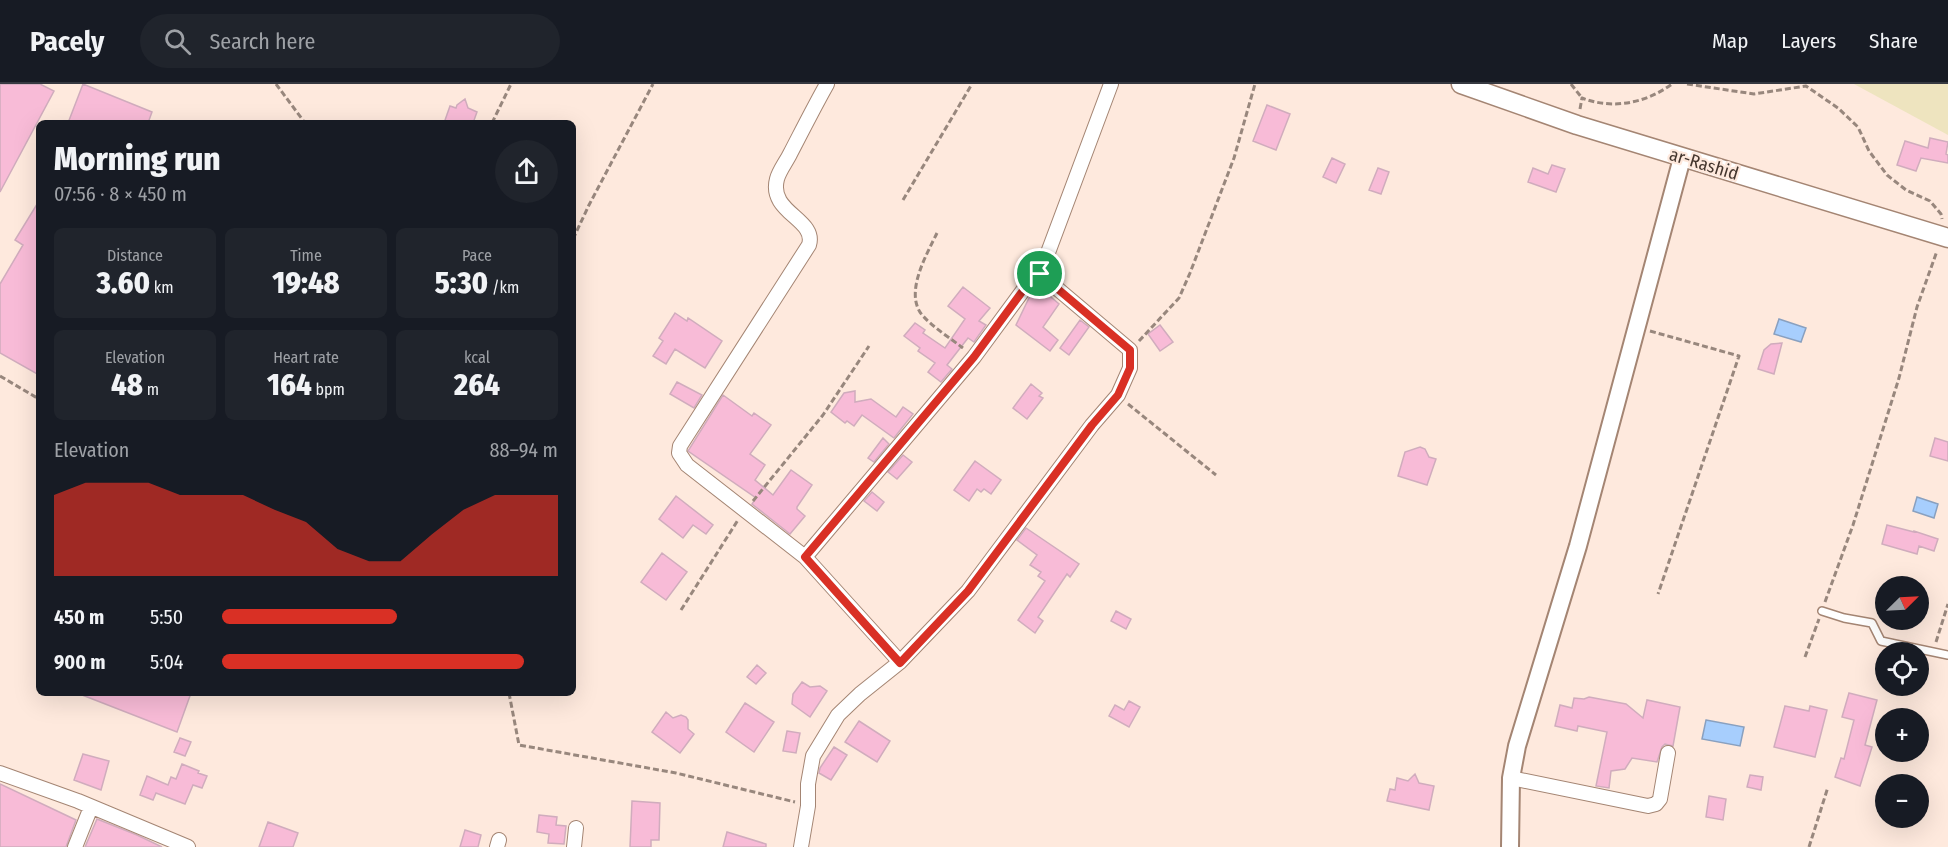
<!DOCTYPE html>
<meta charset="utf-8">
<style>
:root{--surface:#171b24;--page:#20242c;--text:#f1f3f6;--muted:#9ea1a6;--line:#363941;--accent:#d93025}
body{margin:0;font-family:"Fira Sans Condensed",sans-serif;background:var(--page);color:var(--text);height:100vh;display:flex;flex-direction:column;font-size:22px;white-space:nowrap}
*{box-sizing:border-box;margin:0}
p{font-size:20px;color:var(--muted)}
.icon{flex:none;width:33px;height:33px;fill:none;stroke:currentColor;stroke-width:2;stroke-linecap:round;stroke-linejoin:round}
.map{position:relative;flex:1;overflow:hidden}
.side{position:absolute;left:36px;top:36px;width:540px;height:576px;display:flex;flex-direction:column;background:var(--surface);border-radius:9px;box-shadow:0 6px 24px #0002}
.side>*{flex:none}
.needle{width:39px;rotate:66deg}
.fabs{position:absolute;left:1875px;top:492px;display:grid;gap:12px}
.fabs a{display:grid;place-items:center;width:54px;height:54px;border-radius:50%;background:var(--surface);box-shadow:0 6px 24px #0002;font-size:30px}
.pin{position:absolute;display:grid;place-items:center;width:51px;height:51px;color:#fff;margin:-26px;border:3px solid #fff;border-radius:50%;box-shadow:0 2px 6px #0007}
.round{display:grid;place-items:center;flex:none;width:63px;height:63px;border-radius:32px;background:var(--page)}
.overview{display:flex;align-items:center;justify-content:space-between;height:102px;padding:0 18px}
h1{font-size:33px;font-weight:800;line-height:45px}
.metrics{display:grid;grid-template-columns:repeat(3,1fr);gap:9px;height:102px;padding:6px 18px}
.metrics div{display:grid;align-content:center;border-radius:9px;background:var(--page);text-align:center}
.metrics b{font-size:30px;font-weight:800}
.metrics small{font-size:16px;font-weight:400}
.metrics p{font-size:16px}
.chart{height:168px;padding:12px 18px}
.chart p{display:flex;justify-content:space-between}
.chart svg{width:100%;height:108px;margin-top:6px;fill:var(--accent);opacity:.7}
ul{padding:0 18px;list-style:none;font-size:20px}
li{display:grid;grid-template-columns:96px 72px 1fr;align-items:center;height:45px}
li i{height:15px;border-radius:8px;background:var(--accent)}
header{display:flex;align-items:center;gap:36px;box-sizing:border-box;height:84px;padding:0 30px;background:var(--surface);border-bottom:2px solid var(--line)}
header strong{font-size:28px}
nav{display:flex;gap:33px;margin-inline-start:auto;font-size:21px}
.search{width:420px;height:54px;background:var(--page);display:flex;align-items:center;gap:15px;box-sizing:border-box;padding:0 21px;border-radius:33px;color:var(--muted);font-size:22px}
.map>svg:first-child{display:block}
</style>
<header>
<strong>Pacely</strong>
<div class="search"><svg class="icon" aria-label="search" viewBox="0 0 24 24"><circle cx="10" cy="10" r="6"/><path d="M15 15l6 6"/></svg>Search here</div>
<nav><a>Map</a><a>Layers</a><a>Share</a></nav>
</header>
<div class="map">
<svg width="1948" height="763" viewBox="0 0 1948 763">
<rect width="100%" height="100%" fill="#fee9dd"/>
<!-- sand -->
<path fill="#eee4bf" d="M1854,0h94v51z"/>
<!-- water -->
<path fill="#a7cefd" stroke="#89a0bf" stroke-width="1.5" d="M1779,235l27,9 -5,14 -27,-8z
M1917,413l21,7 -4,14 -21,-7z
M1706,636l38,7 -4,19 -38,-7z"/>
<!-- building -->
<path fill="#f8bbd7" stroke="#d0acbd" stroke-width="1.5" d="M0,0h40l14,7 -54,101z
M83,0l69,28 -4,11h-80z
M465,15l3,9 9,4 -4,11h-29l6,-17 6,2 1,-3z
M1267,21l23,9 -14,36 -23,-9z
M1930,54l18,4 -2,12 2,1v8l-27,-5 -5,13 -19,-6 8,-24 23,7z
M1332,74l13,6 -9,19 -13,-6z
M1552,81l13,4 -9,23 -28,-10 5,-14 15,6z
M1378,84l11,4 -8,22 -12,-4z
M39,117v174l-39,-22v-69l23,-39 -8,-5z
M1038,202l21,18 -16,23 15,13 -8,11 -34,-26 13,-27z
M963,203l27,21 -11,13 7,4 -12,17 -6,-4 -21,27 5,4 -11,13 -13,-10 7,-9 -17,-12 2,-3 -16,-12 11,-13 10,7 -2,3 22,15 20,-29 -17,-13z
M675,229l12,8 1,-3 34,23 -17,27 -30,-19 -9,15 -13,-8 10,-15 -4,-3z
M1080,236l9,7 -20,28 -9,-7z
M1160,241l13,17 -13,9 -12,-17z
M1782,259l-8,31 -16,-5 6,-19 7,-6z
M677,298l25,13 -8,13 -24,-14z
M1031,300l11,9 -3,3 4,2 -16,21 -14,-11z
M855,307v11l16,-3 25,18 7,-10 10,7 -19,24 -32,-23 -8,11 -7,-5 -2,2 -14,-11 13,-19z
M723,311l29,21 2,-3 17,12 -21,29 15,11 -10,15 18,15 18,-25 21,15 -15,22v2l8,7 -15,18 -38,-30 4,-6 -68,-47z
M883,354l6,6 -15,18 -6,-4z
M1935,354l13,4v19l-18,-5z
M1420,363l5,2 4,8 7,2 -9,26 -29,-9 7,-24z
M903,371l9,7 -15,17 -9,-7z
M975,377l26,19 -10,14 -7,-5 -3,3 -4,-3 -8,12 -15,-11z
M872,408l12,10 -7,9 -13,-10z
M676,412l37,29 -7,9 -13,-9 -10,13 -24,-19z
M1887,441l27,7v-1l24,8 -4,12 -15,-5 -2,8 -35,-10z
M1026,444l53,36 -9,13 -3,-3 -29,43 5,4 -8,12 -17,-13 27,-39 -7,-5 3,-4 -11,-7 7,-10 -20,-15z
M662,469l25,19 -21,28 -25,-18z
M1116,527l15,8 -5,10 -15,-8z
M757,581l9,8 -10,11 -9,-7z
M802,598l8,5 10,-1 7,5 -17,26 -18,-13 1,-10z
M77,609h114l-14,39z
M1849,609l28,7 -12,45 7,2 -12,39 -25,-9 6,-19 3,1 10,-39 -12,-3z
M1589,613l37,7 17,14 4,-18 33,7 -7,39 -8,-2 -3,3 -5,15 -25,-4 -7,11 -14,2 -2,17 -13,-2 11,-54 -29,-6 -1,5 -22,-5 5,-21 12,3 2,-10 10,1z
M1129,617l11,6 -11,20 -20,-11 6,-11 9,5z
M745,619l29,19 -20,30 -28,-20z
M1785,622l24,5 1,-5 17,4 -12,47 -41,-10z
M666,628l7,6 8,-3 5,2 2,3v9l6,5 -14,19 -28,-21z
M859,637l31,20 -13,21 -32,-20z
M787,647l13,2 -4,20 -13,-2z
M180,654l11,4 -6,14 -11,-4z
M834,663l13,8 -16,25 -12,-7 1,-5z
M83,670l26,7 -8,29 -27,-10z
M182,680l17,7 -1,2 9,3 -5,12 -9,-3 -8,19 -29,-11 -3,7 -13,-5 7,-19 21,9 3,-8 5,2z
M1415,690l4,9 15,3 -5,24 -42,-9 3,-12 5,1 2,-12 11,3z
M1750,691l13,2 -2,13 -14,-3z
M0,700l76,36 -10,27h-66z
M1709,712l17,3 -3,21 -17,-3z
M632,717l28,2 -1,37h-8v7h-21z
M539,731l18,2 -1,8 10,1 -2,18 -16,-1 1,-9 -12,-2z
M97,735l40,16 25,12h-77z
M268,738l30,11 -5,14h-34z
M465,746l16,5 -3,12h-18z
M727,748l39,12v3h-43z"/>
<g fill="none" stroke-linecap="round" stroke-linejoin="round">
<defs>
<path id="service" d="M1822,527l22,7 28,5 9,18 67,14"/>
<path id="minor" d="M827,0c-13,23 -25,47 -37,70 -4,8 -11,17 -13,25 -9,34 40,40 32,66l-129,201 -1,7 8,12 118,92 95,105
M805,473l169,-200 56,-76 10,-7 71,-190
M0,689l78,28 110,46
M1511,694l137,28 8,-2 4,-5 8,-46
M75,763l16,-40
M497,763l2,-7
M574,763l2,-19
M801,763l7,-41v-22l5,-28 25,-41 22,-21 40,-32 68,-71 124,-166 26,-30 12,-27v-18l-90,-76"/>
<path id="tertiary" d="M1510,763l1,-69 6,-32 61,-200 104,-388"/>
<path id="secondary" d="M1461,0l116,41 371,113"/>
</defs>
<!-- service casing -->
<use href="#service" stroke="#a48573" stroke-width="10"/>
<!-- minor casing -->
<use href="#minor" stroke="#a48573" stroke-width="16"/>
<!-- tertiary casing -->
<use href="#tertiary" stroke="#a48573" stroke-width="20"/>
<!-- secondary casing -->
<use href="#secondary" stroke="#a48573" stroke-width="21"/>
<!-- path -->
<path stroke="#98877d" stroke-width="3" stroke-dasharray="6 3" stroke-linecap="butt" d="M276,0l29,39
M1571,0l11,14
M1687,0l67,10 52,-8 32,22 20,19 11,24 18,24 19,15 24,11 11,13 1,5
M1580,25l2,-11c31,12 64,5 90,-14
M492,39l19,-39
M903,116l69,-116
M937,149c-10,21 -34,61 -14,83 11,12 27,22 40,32
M573,155l16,-34 64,-121
M1650,247l89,25 -81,238
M1139,257l40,-43 11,-25 44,-115 21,-74
M0,292l39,23
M1128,320l88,71
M753,417l70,-86 46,-69
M1825,518l28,-77 46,-147 18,-71 20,-56
M681,526l57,-90
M1936,558l12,-38
M1805,573l14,-38
M509,609l10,52 157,28 119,29
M1809,763l19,-60"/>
<!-- service -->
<use href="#service" stroke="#fff" stroke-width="7"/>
<!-- minor -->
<use href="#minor" stroke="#fff" stroke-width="14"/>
<!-- tertiary -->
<use href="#tertiary" stroke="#fff" stroke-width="16"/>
<!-- secondary -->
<use href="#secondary" stroke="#fff" stroke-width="18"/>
</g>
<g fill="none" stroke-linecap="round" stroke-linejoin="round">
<defs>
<path id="route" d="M1040,190l90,76v18l-12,27 -26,30 -124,166 -68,72 -95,-106 169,-200 56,-76z"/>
</defs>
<!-- route casing -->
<use href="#route" stroke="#fff" stroke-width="12"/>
<!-- route -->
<use href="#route" stroke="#d93025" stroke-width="8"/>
</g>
<g text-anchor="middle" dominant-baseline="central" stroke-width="4.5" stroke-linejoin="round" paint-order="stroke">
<!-- street labels -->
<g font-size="18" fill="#44362e" stroke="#fee9dd">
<text transform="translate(1704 80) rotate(17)">ar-Rashid</text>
</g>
</g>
</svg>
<div class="fabs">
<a><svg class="needle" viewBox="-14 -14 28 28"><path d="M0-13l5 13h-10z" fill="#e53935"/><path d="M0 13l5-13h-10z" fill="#9ea1a6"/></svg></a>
<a><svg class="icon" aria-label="locate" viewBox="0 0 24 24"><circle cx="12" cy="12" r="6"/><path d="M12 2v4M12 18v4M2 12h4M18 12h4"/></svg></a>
<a>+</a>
<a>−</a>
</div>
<div class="pin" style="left:1040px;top:190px;background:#1e9e55"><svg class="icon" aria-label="arrive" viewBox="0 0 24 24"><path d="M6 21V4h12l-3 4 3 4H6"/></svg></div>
<section class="side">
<div class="overview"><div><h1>Morning run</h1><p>07:56 · 8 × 450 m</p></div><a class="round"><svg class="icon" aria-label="share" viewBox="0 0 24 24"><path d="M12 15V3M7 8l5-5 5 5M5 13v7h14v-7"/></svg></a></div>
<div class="metrics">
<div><p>Distance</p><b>3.60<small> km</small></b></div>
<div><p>Time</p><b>19:48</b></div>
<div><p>Pace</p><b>5:30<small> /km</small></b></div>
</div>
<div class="metrics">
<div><p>Elevation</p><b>48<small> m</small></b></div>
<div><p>Heart rate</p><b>164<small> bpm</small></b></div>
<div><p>kcal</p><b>264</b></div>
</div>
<div class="chart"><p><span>Elevation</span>88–94 m</p>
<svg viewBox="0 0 160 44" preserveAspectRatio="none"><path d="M0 44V11L10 6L20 6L30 6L40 11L50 11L60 11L70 17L80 22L90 33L100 38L110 38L120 27L130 17L140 11L150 11L160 11V44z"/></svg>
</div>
<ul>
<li><b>450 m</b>5:50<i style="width:52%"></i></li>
<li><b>900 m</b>5:04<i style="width:90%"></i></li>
</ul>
</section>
</div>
